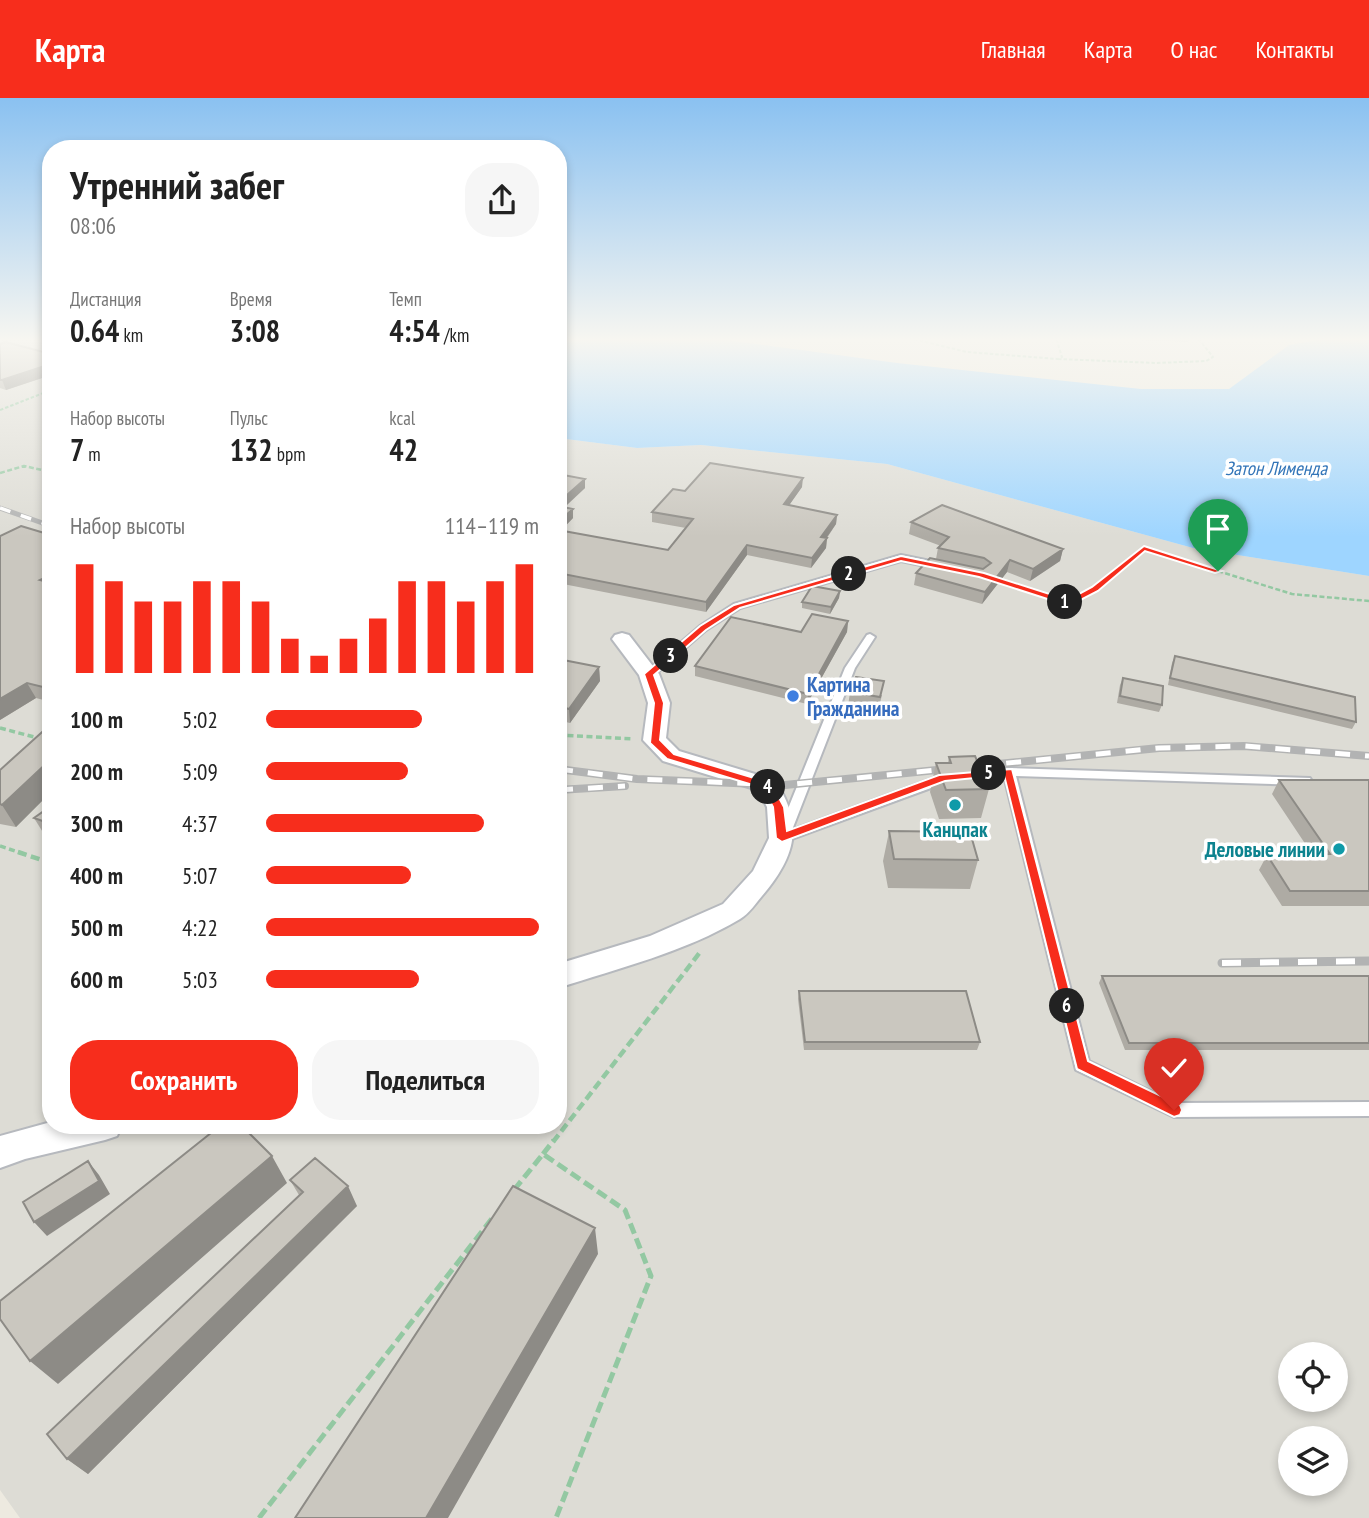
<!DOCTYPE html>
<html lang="ru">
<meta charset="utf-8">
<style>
:root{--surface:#fff;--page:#f6f6f6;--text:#222;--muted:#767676;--accent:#f72d1c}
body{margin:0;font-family:"PT Sans Narrow",sans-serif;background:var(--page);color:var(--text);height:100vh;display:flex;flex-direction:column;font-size:26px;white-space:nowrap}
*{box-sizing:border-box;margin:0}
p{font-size:23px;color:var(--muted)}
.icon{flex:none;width:38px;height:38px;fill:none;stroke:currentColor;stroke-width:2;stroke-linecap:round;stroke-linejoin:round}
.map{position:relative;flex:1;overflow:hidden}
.side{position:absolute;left:42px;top:42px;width:525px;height:994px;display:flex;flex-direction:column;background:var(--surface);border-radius:28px;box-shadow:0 4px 10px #0003}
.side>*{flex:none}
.buttons{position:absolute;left:1278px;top:1244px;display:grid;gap:14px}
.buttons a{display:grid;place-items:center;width:70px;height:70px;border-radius:50%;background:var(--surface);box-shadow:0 4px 10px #0003;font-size:35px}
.pin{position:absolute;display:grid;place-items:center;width:60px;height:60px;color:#fff;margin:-72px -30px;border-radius:50% 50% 50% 0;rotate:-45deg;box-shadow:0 0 7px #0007}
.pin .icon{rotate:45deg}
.km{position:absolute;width:35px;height:35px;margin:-18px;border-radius:50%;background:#222;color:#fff;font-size:19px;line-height:35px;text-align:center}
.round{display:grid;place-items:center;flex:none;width:74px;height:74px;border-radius:28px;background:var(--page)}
.overview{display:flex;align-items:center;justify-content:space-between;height:119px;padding:0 28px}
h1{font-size:38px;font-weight:600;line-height:52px}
.metrics{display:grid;grid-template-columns:repeat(3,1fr);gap:10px;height:119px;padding:7px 28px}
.metrics div{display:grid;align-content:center}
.metrics b{font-size:30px;font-weight:600}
.metrics small{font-size:19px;font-weight:400}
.metrics p{font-size:19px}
.chart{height:196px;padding:14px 28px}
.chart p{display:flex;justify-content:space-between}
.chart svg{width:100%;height:126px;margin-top:7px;stroke:var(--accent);stroke-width:6}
.cta{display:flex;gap:14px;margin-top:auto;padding:14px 28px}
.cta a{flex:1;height:80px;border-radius:28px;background:var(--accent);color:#fff;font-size:28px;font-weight:600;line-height:80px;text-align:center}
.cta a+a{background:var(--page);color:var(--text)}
ul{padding:0 28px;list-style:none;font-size:23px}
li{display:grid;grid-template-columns:112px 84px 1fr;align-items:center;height:52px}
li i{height:18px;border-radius:9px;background:var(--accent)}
header{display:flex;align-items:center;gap:42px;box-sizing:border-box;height:98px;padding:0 35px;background:var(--accent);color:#fff}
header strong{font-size:33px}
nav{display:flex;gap:38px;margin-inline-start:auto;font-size:24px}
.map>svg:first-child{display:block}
</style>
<header>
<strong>Карта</strong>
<nav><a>Главная</a><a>Карта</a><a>О нас</a><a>Контакты</a></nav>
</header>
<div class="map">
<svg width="1369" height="1420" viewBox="0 0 1369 1420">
<rect width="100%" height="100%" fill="#edeae0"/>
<!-- industrial -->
<path fill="#dddcd5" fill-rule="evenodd" d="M0,240h51v787h507v-687l79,10 64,-3 186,19 306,84 176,28v942h-1349l-20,-28zM1290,1256h45v46h-45zM1290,1340h45v46h-45z"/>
<!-- water -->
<path fill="#9ed5ff" d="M558,240h153l186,25 244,26h88l60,-44 40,-7h40v238l-176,-28 -306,-84 -186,-19 -64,3 -79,-10z"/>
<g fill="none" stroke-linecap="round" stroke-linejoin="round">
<defs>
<path id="lane" d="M901,457l39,8 4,3 -4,3 -39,-8 -161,47 -34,22 -53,46h-8l-1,-2 56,-48 34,-22z
M870,536l5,3 -20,31 -63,162 150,-55h8l2,3 -2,3 -164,60h-8l-2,-3 4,-4 -1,-3 66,-163 22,-33z
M1009,670l301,10 2,3 -6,4 -290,-9 73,285 86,42 194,-1v14l-195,1 -98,-47 -72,-294 -37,4 -6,-4 6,-4z"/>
<path id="street" d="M622,535l7,2 30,39 11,29 -4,35 13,13 96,29c29,45 21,76 -13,116 -6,7 -13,18 -22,23 -55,33 -121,49 -182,69v-24l92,-28 73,-32 30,-33 16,-33 -2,-31 -9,-17 -95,-29 -20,-21 5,-37 -9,-28 -27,-36 3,-4z
M51,1024v3h71l-5,11 -12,4 -80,19 -25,9v-32z"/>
</defs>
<!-- lane casing -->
<use href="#lane" stroke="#b6b9be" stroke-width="4"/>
<!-- street casing -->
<use href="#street" stroke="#b6b9be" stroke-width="4"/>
<!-- path-far4 -->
<path stroke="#93c8a2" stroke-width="2" stroke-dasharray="3.5 2" stroke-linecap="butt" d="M909,240l58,14 91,7 4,-2 -6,-19
M1058,261l98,4 50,-2 7,-4 -15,-19
M0,312l51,-20
M22,369h5"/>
<!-- path-far3 -->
<path stroke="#93c8a2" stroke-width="2.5" stroke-dasharray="5 2.5" stroke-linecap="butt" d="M0,375l24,-7 27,6
M996,482l73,23 26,-14 49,-41 148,46 77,7"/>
<!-- path-far2 -->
<path stroke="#93c8a2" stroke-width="3.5" stroke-dasharray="6 3.5" stroke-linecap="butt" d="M0,630l38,10
M558,637l75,4
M0,748l24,8"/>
<!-- path-far1 -->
<path stroke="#93c8a2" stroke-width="4.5" stroke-dasharray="9 4.5" stroke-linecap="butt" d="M18,754l33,11
M244,1035l9,-8
M553,1044l148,-191"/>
<!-- path -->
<path stroke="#93c8a2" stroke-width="5" stroke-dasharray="11 5" stroke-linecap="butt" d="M543,1056l11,-14
M514,1092l29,-36 82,56 26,66 -95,242
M259,1420l235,-302"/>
<!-- lane -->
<use href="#lane" fill="#fff" fill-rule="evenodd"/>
<!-- street -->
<use href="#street" fill="#fff" fill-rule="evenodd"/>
<defs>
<path id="rail-far2" d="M0,410l51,18"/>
<path id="rail-far1" d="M558,671l79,10 148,6 374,-37 85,-2 125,10
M558,692l67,-4"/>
<path id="rail" d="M1222,865l147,-2"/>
</defs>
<!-- rail-far2 casing -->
<use href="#rail-far2" stroke="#b2b3b3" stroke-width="5"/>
<!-- rail-far1 casing -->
<use href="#rail-far1" stroke="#b2b3b3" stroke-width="8"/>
<!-- rail casing -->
<use href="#rail" stroke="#b2b3b3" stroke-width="9"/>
<!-- rail-far2 -->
<use href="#rail-far2" stroke="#fff" stroke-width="3.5" stroke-dasharray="11" stroke-linecap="butt"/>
<!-- rail-far1 -->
<use href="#rail-far1" stroke="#fff" stroke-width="5" stroke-dasharray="15" stroke-linecap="butt"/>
<!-- rail -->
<use href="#rail" stroke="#fff" stroke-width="6" stroke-dasharray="19" stroke-linecap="butt"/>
</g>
<!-- wall -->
<path fill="#aeaba4" d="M1091,240h98l-1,4z
M0,246l51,10v21l-45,15 -6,-2z
M558,376l27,14 -20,19 8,11 -12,13 107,19 18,-22 -34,-6v-10l33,-21 117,-4 -13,18 48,10 -1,9 -9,14 -1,10 -15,20 -64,-13 -41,57 -148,-29z
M911,424l152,27 -3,12 -30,20 -23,-9 -25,32 -68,-19 2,-12 20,-14 2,-11 3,-2 -32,-12z
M51,437v167l-15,-4 -36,22z
M840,493l-1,7 -9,16 -28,-6v-6z
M848,523l-1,11 -40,72 -112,-28v-10l106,-34z
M1175,558l181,66 -4,7 -184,-44 4,-22z
M558,561l41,8 1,14 -30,42 -12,-3z
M1123,580l39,27 -3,7 -42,-9 3,-18z
M850,594l32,3 -4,16 -30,-5z
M51,626v68l-35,35 -16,-3v-54z
M949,659l40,32 -8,29 -42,1 -9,-27 6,-29h12z
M1279,682h90v126h-87l-23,-36 8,-15 45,-1 -40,-60z
M51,708v30l-7,-2 -10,-16z
M889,734l89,28 -8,29 -82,-1 -5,-27z
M1102,878h267v74h-244l-26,-67z
M799,893l181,51 -3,8h-173l-6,-51z
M290,1082l67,26 -269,268 -21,-15 232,-264z"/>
<!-- shaded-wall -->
<path fill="#8d8b86" d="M51,266v11l-45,15 -4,-10z
M803,380l-1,9 -19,27 1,-10z
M585,381v9l-27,25v-10z
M573,411v9l-15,15v-11z
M837,417l-1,9 -16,23 1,-10z
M827,440l-1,10 -15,20 1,-10z
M747,447v10l-41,57v-10z
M1063,451l-3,12 -30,20 3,-12z
M1010,462l-3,12 -25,32 3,-12z
M51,477v17l-11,-12z
M840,493l-1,7 -9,16 1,-7z
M848,523l-1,11 -40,72 1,-10z
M599,569l1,14 -30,42 -1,-14z
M27,585l9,15 -36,22v-21z
M51,661v33l-35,35 -14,-22z
M272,1058l15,27 -229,201 -28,-23z
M88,1063l11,14 11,19 -63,42 -13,-14z
M348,1088l9,20 -269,268 -21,-15z
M595,1130l3,26 -150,264h-22z"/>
<!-- building -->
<path fill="#cac7bf" stroke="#8d8b86" stroke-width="2" d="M6,244l45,12v10l-49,16h-2v-36z
M710,365l93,15 -19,26 53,11 -16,22 6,1 -15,20 -65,-13 -41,57 -148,-29v-43l110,20 25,-31 -41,-7 21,-23 12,2z
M558,376l27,5 -27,24z
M942,407l121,44 -30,20 -23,-9 -25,32 -69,-19 14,-15 53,11 8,-6 -7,-5 -46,-10 11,-11 -38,-15z
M558,408l15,3 -15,13z
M21,428l30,9v40l-11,5 11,3v106l-24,-6 -27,16v-163z
M812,488l28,5 -9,16 -29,-5z
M812,516l36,7 -40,73 -113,-28 36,-49 70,15z
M1175,558l180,41 1,25 -186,-44z
M558,561l41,8 -30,42 -11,-3z
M856,579l28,4 -4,16 -30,-5z
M1123,580l40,8 -1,19 -42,-9z
M51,626v35l-49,46 -2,-1v-34z
M975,658l14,33 -43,1 -10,-27h15l-2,-6z
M1279,682h90v111h-79l-23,-36 63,-1z
M51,708v18l-17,-6z
M889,733l81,1 8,28 -84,-1z
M1102,878h267v67h-240z
M799,893h167l14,51h-175z
M221,1027h20l31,31 -242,205 -30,-42v-18z
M315,1060l33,28 -281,273 -20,-25 256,-242 -13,-12z
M88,1063l11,20 -65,41 -11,-20z
M513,1088l82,42 -169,290h-131z"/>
<!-- sky -->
<linearGradient id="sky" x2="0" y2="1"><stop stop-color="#8ac1f1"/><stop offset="0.55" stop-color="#f7f6f1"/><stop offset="1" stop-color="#f7f6f1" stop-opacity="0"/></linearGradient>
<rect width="1369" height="439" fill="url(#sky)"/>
<!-- route -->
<path fill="#f72d1c" stroke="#fff" stroke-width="2" d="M1144,448l78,25 -7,2 -70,-22 -47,40 -29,15 -90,-29 -78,-16 -161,47 -34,22 -52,45 10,28 -4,37 14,14 97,29 13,24 3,24 152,-56 73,-6 76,292 92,44 2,5 -2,5 -6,2 -97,-48 -73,-294 -59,6 -163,61 -6,-4 -3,-31 -10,-19 -96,-29 -17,-16 4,-40 -10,-29 56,-48 34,-21 167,-49 83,17 84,27 24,-13z"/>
<!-- markers -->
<circle fill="#3f7fe0" stroke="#fff" stroke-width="2.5" cx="793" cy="598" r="7"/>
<g fill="#0f9aa8" stroke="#fff" stroke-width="2.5">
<circle cx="955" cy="707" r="7"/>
<circle cx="1339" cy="751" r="7"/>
</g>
<g text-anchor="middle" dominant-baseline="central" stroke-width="7" stroke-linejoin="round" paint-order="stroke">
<!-- far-water labels -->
<g font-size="19" font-style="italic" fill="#3375b8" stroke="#fff">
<text x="1276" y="370">Затон Лименда</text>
</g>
<!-- shop labels -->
<g font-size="21" font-weight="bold" fill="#366cbe" stroke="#fff" text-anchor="start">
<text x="807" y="586">Картина<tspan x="807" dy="24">Гражданина</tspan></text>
</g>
<!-- culture labels -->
<g font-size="21" font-weight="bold" fill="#0d838f" stroke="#fff">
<text x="955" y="731">Канцпак</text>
<text x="1325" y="751" text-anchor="end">Деловые линии</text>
</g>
</g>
</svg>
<div class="buttons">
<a><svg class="icon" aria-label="locate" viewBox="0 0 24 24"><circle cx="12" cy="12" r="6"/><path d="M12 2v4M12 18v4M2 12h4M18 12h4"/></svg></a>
<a><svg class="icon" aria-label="layers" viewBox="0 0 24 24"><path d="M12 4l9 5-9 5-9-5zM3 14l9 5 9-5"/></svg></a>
</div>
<div class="pin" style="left:1218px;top:473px;background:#1e9e55"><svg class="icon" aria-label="arrive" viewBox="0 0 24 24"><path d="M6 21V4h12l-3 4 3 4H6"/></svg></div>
<div class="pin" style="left:1174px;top:1012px;background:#d93025"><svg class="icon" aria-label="check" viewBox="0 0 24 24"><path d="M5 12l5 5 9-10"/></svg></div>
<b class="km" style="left:1065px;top:504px">1</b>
<b class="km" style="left:849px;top:476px">2</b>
<b class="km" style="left:671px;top:558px">3</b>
<b class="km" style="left:768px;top:689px">4</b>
<b class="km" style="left:989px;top:675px">5</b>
<b class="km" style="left:1067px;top:908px">6</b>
<section class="side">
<div class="overview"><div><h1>Утренний забег</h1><p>08:06</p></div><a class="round"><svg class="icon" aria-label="share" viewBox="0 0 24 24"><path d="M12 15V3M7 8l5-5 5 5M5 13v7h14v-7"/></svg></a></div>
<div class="metrics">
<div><p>Дистанция</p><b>0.64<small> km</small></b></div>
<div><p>Время</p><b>3:08</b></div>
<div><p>Темп</p><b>4:54<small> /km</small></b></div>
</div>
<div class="metrics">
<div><p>Набор высоты</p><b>7<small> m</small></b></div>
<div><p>Пульс</p><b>132<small> bpm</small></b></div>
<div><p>kcal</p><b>42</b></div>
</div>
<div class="chart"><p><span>Набор высоты</span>114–119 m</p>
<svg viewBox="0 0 160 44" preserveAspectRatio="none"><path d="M5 44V6M15 44V12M25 44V19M35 44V19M45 44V12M55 44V12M65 44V19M75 44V32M85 44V38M95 44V32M105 44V25M115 44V12M125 44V12M135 44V19M145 44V12M155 44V6"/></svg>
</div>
<ul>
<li><b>100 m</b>5:02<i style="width:57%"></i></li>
<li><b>200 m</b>5:09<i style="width:52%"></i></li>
<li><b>300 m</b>4:37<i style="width:80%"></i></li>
<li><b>400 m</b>5:07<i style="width:53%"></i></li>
<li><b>500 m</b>4:22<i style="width:100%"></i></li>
<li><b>600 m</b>5:03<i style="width:56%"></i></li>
</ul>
<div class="cta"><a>Сохранить</a><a>Поделиться</a></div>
</section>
</div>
